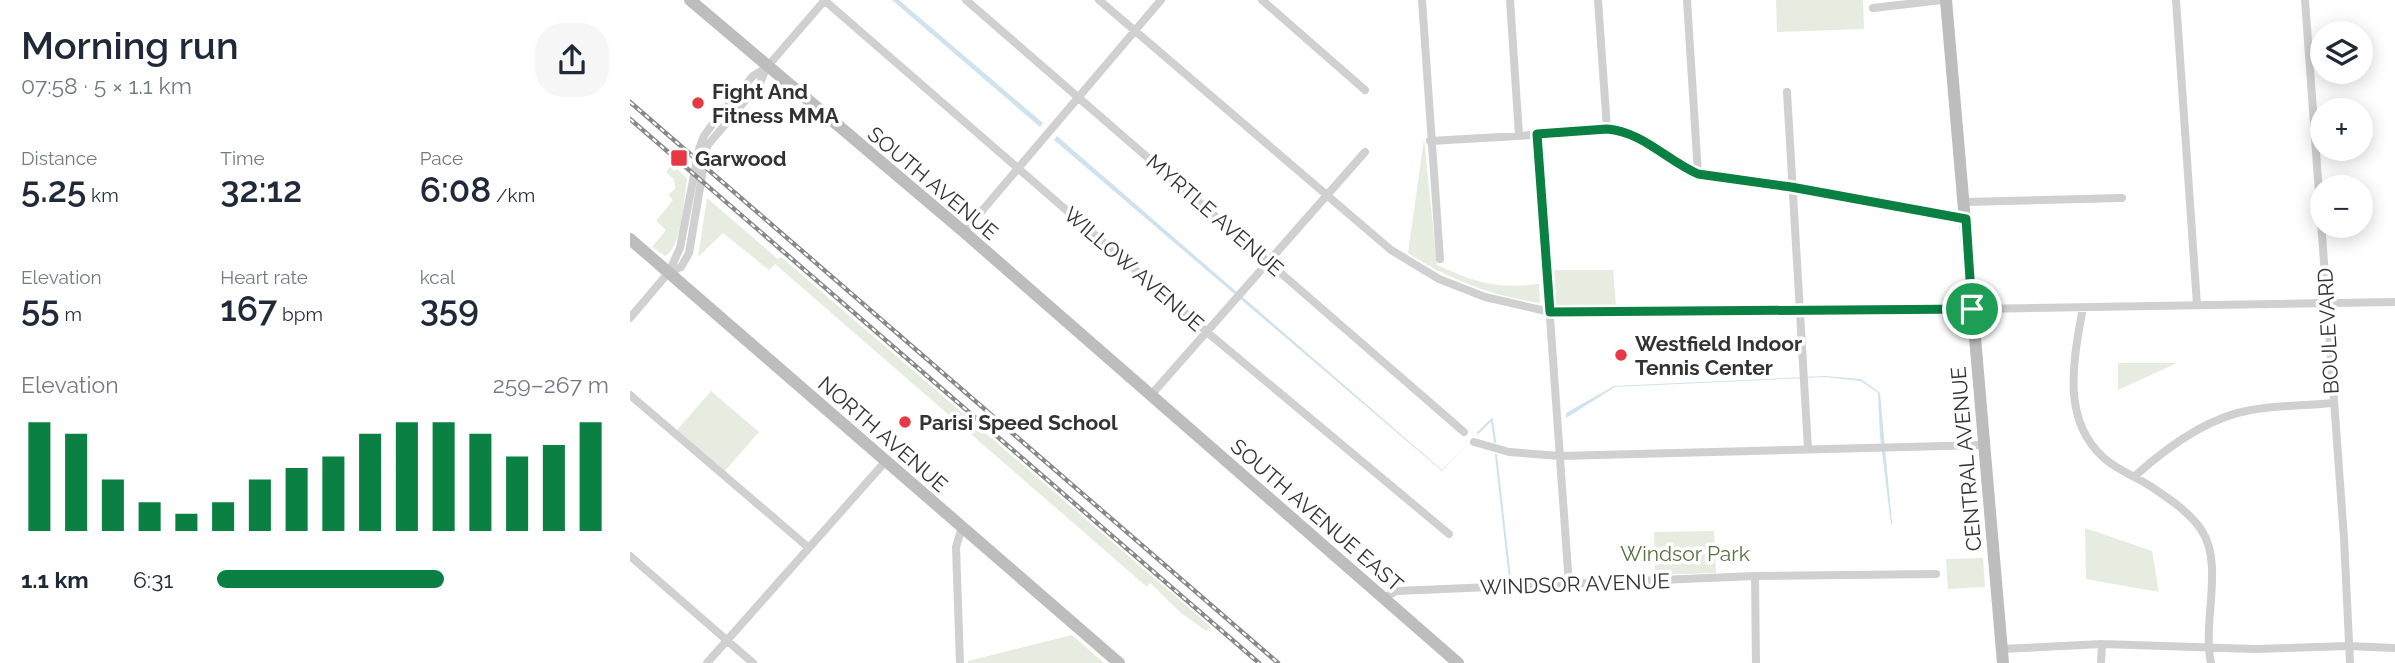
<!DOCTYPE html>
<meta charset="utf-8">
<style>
:root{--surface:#fff;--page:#f6f6f7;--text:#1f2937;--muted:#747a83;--accent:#0b8043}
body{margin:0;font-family:Raleway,sans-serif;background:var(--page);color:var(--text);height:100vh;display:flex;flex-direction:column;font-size:26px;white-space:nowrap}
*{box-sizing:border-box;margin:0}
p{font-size:23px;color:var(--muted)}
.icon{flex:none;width:38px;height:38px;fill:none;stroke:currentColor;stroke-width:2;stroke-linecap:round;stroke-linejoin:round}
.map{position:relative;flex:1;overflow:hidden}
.drawer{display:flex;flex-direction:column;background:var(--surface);width:630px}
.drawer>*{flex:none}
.buttons{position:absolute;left:1680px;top:21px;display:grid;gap:14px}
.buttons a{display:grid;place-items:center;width:63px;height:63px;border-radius:50%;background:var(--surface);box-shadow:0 4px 18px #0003;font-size:35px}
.pin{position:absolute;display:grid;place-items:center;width:60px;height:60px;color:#fff;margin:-30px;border:4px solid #fff;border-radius:50%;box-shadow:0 2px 7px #0007}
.round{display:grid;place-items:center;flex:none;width:74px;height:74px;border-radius:28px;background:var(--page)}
.head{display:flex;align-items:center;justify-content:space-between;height:119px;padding:0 21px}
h1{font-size:38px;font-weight:600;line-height:52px}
.metrics{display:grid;grid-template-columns:repeat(3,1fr);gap:10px;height:119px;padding:7px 21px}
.metrics div{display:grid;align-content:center}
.metrics b{font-size:35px;font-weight:600}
.metrics small{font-size:19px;font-weight:400}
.metrics p{font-size:19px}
.chart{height:196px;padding:14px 21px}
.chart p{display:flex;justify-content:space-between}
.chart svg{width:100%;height:126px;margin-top:7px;stroke:var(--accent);stroke-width:6}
ul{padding:0 21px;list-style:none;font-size:23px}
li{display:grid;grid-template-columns:112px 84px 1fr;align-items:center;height:52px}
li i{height:18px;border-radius:9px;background:var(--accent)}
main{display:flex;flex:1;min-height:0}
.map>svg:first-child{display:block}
</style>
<main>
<section class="drawer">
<div class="head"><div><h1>Morning run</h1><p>07:58 · 5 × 1.1 km</p></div><a class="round"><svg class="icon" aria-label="share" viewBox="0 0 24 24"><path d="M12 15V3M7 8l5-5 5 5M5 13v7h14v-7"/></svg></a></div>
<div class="metrics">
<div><p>Distance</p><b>5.25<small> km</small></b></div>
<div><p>Time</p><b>32:12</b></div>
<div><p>Pace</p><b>6:08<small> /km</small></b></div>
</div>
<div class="metrics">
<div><p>Elevation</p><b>55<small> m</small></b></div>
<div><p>Heart rate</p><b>167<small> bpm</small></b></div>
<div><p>kcal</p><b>359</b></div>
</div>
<div class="chart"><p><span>Elevation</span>259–267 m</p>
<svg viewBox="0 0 160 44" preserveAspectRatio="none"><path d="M5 44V6M15 44V10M25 44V26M35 44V34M45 44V38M55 44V34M65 44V26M75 44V22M85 44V18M95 44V10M105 44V6M115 44V6M125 44V10M135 44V18M145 44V14M155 44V6"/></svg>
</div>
<ul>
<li><b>1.1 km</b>6:31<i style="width:58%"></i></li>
</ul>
</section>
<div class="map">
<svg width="1765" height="663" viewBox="0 0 1765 663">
<rect width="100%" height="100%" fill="#fff"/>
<!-- green -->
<path fill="#e6ecdf" d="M1146,0h87l1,29 -87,3z
M794,139l13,126c40,18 58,24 102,19l1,19c-47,-7 -91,-23 -132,-50z
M40,167l4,4 3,-2 10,9c-3,19 -5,70 -22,78l-13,-9 14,-17 -10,-9 17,-21 -5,-5 7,-6 -1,-10 -8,-7z
M77,198l71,61 3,-2 430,370 -5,4 -26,-19 -30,-29 -3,4 -372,-323 -6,6 -46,-37 -25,24z
M924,270h59l3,36h-60z
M1488,363h59l-59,27z
M81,391l48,41 -35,40 -47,-42z
M1455,528l67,23 7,41 -73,-13z
M1084,531l2,42 -61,2 -1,-43z
M1353,558l2,29 -37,2 -2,-30z
M442,635l32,28h-136v-2z"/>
<!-- water -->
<path fill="#cfe2ee" d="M262,0h7l144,123 -3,4z
M427,136l385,334 28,-28 -28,29 -388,-331z
M1195,376l36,3 19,14 12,131h-1l-11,-88 -2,-43 -17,-12 -36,-4 -210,10 -49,31v-5l48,-27z"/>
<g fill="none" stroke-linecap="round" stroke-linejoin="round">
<!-- stream -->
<path stroke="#cfe2ee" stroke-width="2" d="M862,420l3,22
M848,433l14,-14
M866,455l14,124"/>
<!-- street -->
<path stroke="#d0d0d0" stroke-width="8" d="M194,0l384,333 241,201
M336,0l498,432
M469,0l292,250 48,29 46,18 65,15h249l596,-10
M632,0l103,90
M792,0l18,259
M880,0l9,135
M968,0l9,129
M1057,0l11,174
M1546,0l21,305
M1675,0l39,538 6,125
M1243,8l69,-8
M1157,92l21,357
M907,134l32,451
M800,141l188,-11c29,7 52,32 80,44l93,13 175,33
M1335,202l157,-4
M334,232l197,-232
M39,272l12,-5 8,-14 18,-107 53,-63 6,-14
M1453,307c-9,51 -23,112 21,151 13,12 31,18 46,28 18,12 40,26 52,45 22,34 0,92 9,132
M0,318l39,-46 11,-24 19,-99 5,-13 10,-14 39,-46 14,-9 58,-67
M0,395l179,153
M521,395l214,-243
M844,442l35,10 51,4 424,-11
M1505,476c32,-29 73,-59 116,-66 27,-5 54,-4 81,-7
M0,556l123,107
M1125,576l1,87
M753,598l14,-7 358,-15 181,-2
M1372,649l100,-5 153,5 93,-3 47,2
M77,663l178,-201
M330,663l-4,-116 6,-20
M1471,663l1,-19"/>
<!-- secondary -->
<path stroke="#bdbdbd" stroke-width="12" d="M60,0l274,232 494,431
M1316,0l57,663
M0,239l489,424"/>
<defs>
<path id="rail" d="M0,102l648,561
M0,119l629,544"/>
</defs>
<!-- rail casing -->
<use href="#rail" stroke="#888" stroke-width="4.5"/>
<!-- rail -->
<use href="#rail" stroke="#fff" stroke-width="2" stroke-dasharray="5" stroke-linecap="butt"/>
</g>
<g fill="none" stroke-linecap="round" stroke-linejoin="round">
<defs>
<path id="route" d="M977,129c36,3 59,31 91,45l93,13 175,32 6,90 -422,3 -13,-178z"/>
</defs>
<!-- route casing -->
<use href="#route" stroke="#fff" stroke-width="14"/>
<!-- route -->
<use href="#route" stroke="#0b8043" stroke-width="9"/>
</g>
<!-- markers -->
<g fill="#e63946" stroke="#fff" stroke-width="2.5">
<circle cx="68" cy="103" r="7"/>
<rect x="40" y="149" width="18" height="18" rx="3.5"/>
<circle cx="991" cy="355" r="7"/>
<circle cx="275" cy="422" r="7"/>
</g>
<g text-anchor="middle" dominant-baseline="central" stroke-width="7" stroke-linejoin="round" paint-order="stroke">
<!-- poi labels -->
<g font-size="21" font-weight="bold" fill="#333" stroke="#fff" text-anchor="start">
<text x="82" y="91">Fight And<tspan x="82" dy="24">Fitness MMA</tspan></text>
<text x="65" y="158">Garwood</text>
<text x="1005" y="343">Westfield Indoor<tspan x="1005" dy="24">Tennis Center</tspan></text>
<text x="289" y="422">Parisi Speed School</text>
</g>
<!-- street labels -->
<g font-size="21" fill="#333" stroke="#fff">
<text transform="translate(303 183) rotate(40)">SOUTH AVENUE</text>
<text transform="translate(585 215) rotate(41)">MYRTLE AVENUE</text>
<text transform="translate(504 269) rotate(41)">WILLOW AVENUE</text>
<text transform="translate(1698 331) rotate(-93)">BOULEVARD</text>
<text transform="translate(253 434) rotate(41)">NORTH AVENUE</text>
<text transform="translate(1336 459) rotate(-95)">CENTRAL AVENUE</text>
<text transform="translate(687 515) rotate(41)">SOUTH AVENUE EAST</text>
<text transform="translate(945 584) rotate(-2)">WINDSOR AVENUE</text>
</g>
<!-- park labels -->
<g font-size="21" fill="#56703f" stroke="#fff">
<text x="1055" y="553">Windsor Park</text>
</g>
</g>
</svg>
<div class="buttons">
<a><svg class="icon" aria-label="layers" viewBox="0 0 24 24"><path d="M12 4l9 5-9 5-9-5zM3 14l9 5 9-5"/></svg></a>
<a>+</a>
<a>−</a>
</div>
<div class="pin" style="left:1342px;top:309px;background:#1e9e55"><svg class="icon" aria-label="arrive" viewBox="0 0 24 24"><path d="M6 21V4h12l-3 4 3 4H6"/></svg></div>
</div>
</main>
